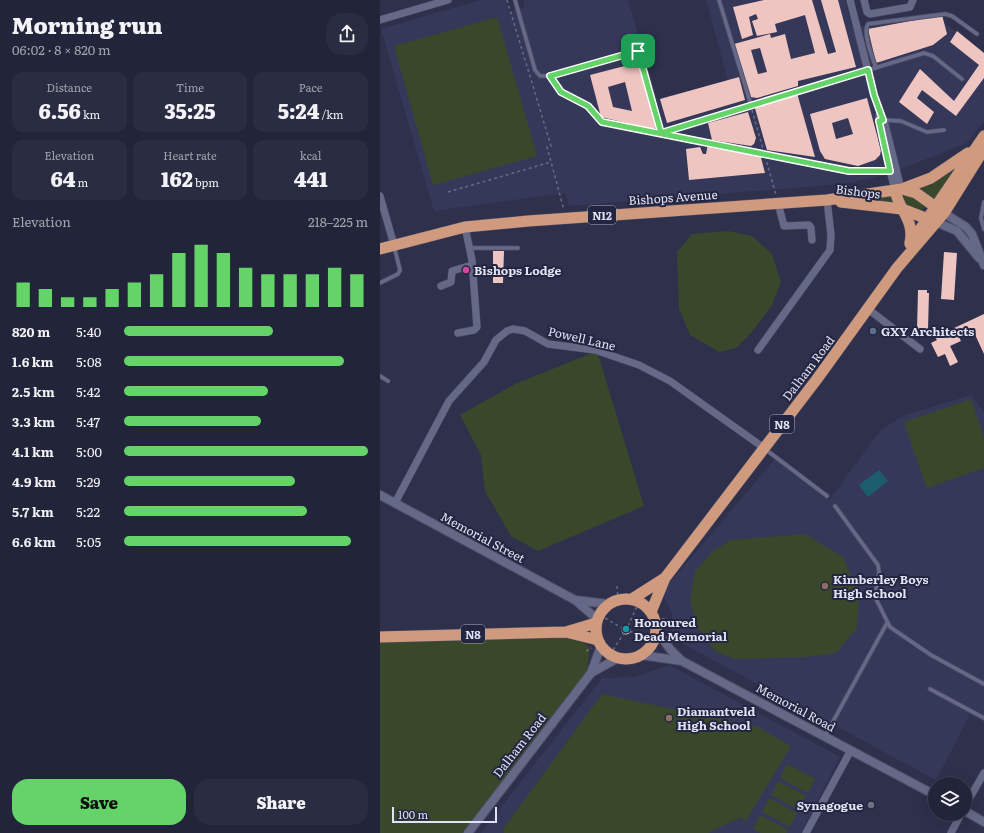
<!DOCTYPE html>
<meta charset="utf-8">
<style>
:root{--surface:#222439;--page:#2a2c41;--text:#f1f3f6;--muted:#a2a4ae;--line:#3f4153;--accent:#64d468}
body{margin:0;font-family:Literata,serif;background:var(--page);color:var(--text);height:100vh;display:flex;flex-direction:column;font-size:15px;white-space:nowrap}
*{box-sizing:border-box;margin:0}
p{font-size:13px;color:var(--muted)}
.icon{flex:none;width:22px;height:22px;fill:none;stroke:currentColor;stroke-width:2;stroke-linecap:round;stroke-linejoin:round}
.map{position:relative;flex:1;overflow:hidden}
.details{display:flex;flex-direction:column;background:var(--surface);width:380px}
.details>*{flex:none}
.buttons{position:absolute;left:548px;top:777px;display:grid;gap:8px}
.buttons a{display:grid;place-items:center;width:44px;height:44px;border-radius:50%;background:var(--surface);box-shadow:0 4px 16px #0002,0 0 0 1px var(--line);font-size:20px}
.scale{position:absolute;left:12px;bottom:10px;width:105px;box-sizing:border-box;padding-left:4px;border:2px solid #e1e3f5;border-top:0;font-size:11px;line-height:14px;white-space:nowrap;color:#e1e3f5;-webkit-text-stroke:3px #242641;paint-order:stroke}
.pin{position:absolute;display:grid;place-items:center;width:34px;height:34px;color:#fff;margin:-17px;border-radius:8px;box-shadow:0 2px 6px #0006}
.round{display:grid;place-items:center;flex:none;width:42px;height:42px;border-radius:16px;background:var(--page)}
.headline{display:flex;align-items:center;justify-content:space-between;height:68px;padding:0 12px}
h1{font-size:22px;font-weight:800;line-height:30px}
.stats{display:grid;grid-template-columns:repeat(3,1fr);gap:6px;height:68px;padding:4px 12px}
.stats div{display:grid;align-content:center;border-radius:10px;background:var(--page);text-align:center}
.stats b{font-size:20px;font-weight:800}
.stats small{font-size:11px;font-weight:400}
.stats p{font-size:11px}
.chart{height:112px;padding:8px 12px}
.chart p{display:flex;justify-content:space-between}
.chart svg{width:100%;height:72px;margin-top:4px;stroke:var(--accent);stroke-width:6}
.action{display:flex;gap:8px;margin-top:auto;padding:8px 12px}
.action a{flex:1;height:46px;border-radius:16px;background:var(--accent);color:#111;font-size:16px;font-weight:800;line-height:46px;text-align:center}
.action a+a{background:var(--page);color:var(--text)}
ul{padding:0 12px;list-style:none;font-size:13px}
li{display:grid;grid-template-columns:64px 48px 1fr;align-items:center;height:30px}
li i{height:10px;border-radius:5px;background:var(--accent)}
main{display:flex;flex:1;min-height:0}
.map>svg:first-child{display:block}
</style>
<main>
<section class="details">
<div class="headline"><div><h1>Morning run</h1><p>06:02 · 8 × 820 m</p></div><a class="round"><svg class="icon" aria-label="share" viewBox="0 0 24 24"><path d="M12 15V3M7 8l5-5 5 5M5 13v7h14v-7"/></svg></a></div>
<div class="stats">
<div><p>Distance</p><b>6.56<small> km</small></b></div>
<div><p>Time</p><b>35:25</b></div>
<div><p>Pace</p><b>5:24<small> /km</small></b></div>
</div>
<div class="stats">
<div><p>Elevation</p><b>64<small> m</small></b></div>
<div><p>Heart rate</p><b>162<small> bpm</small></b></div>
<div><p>kcal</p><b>441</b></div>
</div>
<div class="chart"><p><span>Elevation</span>218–225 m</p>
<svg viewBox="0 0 160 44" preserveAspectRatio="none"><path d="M5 44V29M15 44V33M25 44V38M35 44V38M45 44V33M55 44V29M65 44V24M75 44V11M85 44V6M95 44V11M105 44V20M115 44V24M125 44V24M135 44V24M145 44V20M155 44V24"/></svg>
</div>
<ul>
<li><b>820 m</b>5:40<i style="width:61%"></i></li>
<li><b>1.6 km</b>5:08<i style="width:90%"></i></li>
<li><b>2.5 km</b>5:42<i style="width:59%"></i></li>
<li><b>3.3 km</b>5:47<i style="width:56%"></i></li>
<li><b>4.1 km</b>5:00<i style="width:100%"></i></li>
<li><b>4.9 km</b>5:29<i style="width:70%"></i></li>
<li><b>5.7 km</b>5:22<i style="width:75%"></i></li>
<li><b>6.6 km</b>5:05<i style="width:93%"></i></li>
</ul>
<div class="action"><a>Save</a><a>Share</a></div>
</section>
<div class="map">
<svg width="604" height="833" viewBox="0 0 604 833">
<rect width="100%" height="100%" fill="#2e304c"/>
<!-- built -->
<path fill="#36385a" d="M101,0h25l3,12 16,-5 -2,-7h105l29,99 71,-18 -22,-81h139l7,28 81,-14 51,39v68l-17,22 -81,32 -43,9 -274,22 -4,-13 -131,18 -53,-182z
M591,395l13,17v310l-14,-8 -34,66 -264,-142v-26l-11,-19 114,-134 54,41 52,-70 24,-15z
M289,665l171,92 -39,76h-320l121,-155 33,-1z"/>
<!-- green -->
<path fill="#39482b" d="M117,17l40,139 -104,29 -39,-139z
M576,168l-23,35 -19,-12 17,-7z
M521,191l24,12 1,4 -4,3 -68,-11z
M348,231l24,5 20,18 9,28 -9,23 -20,27 -16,16 -17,4 -29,-17 -11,-26 -2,-57 15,-18z
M217,351l47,155 -106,45 -27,-15 -26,-45 -4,-36 -21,-40 55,-31z
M591,399l13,39v30l-57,20 -12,-33 34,-12 -34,12 -11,-33z
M425,534l38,23 16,37 -2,34 -21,25 -30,4 -70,2 -20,-7 -18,-24 -8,-26 5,-31 19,-21 17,-10z
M193,635l17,12 -3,25 -120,161h-87v-192z
M222,694l156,33 33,19 -46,76 -4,-5 -33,16h-204l-1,-4z
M407,764l28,15 -7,14 -28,-15z
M398,781l28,15 -7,14 -28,-15z
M389,798l28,15 -7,14 -28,-15z
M380,815l28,15 -2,3h-25l-8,-4z"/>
<!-- water -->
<path fill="#1c5d6d" d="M499,470l9,11 -20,16 -9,-12z"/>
<!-- building -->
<path fill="#efc5c2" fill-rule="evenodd" d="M384,0h48l16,54 8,-2 -15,-52h17l18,67 -58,14v5l-41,12 -7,-1 -16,-53 36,-10 1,4 14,-4 6,25 24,-6 -10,-38 -30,9 2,8 -20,4 -5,-15 6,-2 -2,-5 -7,3 4,18 -11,4 -9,-32zM380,48l7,24 -9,2 -7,-24z
M562,15l5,19 -14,11 -57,18 -8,-34z
M577,31l27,22v25l-28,38 -34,-26 -5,8 17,14 -7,12 -28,-22 21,-33 34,32 25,-36 -29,-23z
M260,62l17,65 -5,2 -51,-12 -11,-42zM245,82l7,29 -19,-4 -5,-20z
M359,77l6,23 -78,23 -7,-24z
M417,93l18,64 -48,-7 -13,-45z
M487,98l14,52 -1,5 -5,5 -17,6 -33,-7 -5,-8 -10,-37zM468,118l5,16 -17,5 -4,-16z
M368,112l8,26 -2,6 -3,2 -39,-6 -4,-17z
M328,144l52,10 5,19 -76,7 -3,-31 14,-2 3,7h3z
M113,251h11l-1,32h-10z
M564,252l13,1 -3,47 -13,-1z
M538,290h9v3h2l-1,36h-11z
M604,314v40l-12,-26 -14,7 3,6 -11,5 8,16 -8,4 -5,-12 -7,3 -7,-14 6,-3 -2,-3z
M241.5 630a4.5 4.5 0 1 1 9 0a4.5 4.5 0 1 1-9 0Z"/>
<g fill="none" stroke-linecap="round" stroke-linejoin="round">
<defs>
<path id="service" d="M135,0l20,70 5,6h10l88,-25 23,82 263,-80 9,3 29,23
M339,0l32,105
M496,68c-3,-9 -14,-36 -8,-44l77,-10 7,2 25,18
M503,120l18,1 26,11 17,-2
M604,202l-3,16 3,11
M91,248h47
M0,283l18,-9 2,-4 -6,-24
M0,376l8,5
M385,449l62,47
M455,506l43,59 1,7 -4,25 15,30 41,28 53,29
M550,689l54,29
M445,736l62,-113"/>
<path id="minor" d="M470,0l24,95 11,29 16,65
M484,0l3,12 3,2 40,-7 3,-7
M0,20l68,-20
M499,116l3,23 13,51
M0,196l14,49
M398,203l6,23 25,-1 2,3 1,12
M61,286l10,-4 1,-11 20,-6
M488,309l52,40
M78,333l16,-3 3,-3 -5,-67 -7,-33
M378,350l72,-100 1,-15 -4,-35
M15,503l54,-102 35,-39 12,-22 11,-9 6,-2 12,2 23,13 47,6 44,15 31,16 94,67
M585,806l19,-33
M426,833l45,-83
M571,833l10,-19"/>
<path id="tertiary" d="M564,213l22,14 6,7 12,31
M556,222l21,9 22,27
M0,495l195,105 22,19
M195,600l33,4
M276,630l14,19 11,11
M261,655l41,6 253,134
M211,673l27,-15
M585,811l19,11
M88,833l123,-160 10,-27"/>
<path id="trunk" d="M522,189l29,-11 37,-25
M515,190c4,21 20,30 15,53
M461,202l61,7 31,12
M530,244l74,-108
M0,249l85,-22 63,-6 299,-21 75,-11 14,4 28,20
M216 629a30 30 0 1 1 60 0a30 30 0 1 1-60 0Z
M252,599l33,-21 152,-199 80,-111 47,-55 40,-64
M271,612l14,-34
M186,632l30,-9
M0,637l186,-5 32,8"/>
</defs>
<!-- service casing -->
<use href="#service" stroke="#4c4c64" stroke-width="5"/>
<!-- minor casing -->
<use href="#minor" stroke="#4c4c64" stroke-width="8"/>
<!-- tertiary casing -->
<use href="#tertiary" stroke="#4c4c64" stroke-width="10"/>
<!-- trunk casing -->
<use href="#trunk" stroke="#4c4c64" stroke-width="12"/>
<!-- path -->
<path stroke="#696b83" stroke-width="1.5" stroke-dasharray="3 3" stroke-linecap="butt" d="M127,0l44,146 -4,1 17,63
M173,81l8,11 27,14 13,16 55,10
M372,110l24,85
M291,136l178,35h35
M68,192l103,-30
M237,586l1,13 3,4
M225,618l17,10
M270,622l17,-4
M248,626l9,-20
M250,631l17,10
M233,650l11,-17
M206,651l6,-3"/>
<!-- service -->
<use href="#service" stroke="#656887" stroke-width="3.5"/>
<!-- minor -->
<use href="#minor" stroke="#656887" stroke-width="7"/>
<!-- tertiary -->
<use href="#tertiary" stroke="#656887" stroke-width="8"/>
<!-- trunk -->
<use href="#trunk" stroke="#d09a7f" stroke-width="11"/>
</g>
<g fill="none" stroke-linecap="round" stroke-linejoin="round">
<defs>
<path id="route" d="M258,51l-88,25 11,16 27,14 14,16 247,49h41l-11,-50 4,-1 -9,-25 -6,-25 -207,63 -23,-82"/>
</defs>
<!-- route casing -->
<use href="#route" stroke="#fff" stroke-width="8"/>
<!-- route -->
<use href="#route" stroke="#64d468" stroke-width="5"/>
</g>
<!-- markers -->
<circle fill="#d1479c" stroke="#242641" stroke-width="1.5" cx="86" cy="270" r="4"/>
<circle fill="#5c6f8a" stroke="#242641" stroke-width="1.5" cx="493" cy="331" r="4"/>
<g fill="#8d6e63" stroke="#242641" stroke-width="1.5">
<circle cx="445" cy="586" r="4"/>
<circle cx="289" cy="718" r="4"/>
</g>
<circle fill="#0f9aa8" stroke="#242641" stroke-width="1.5" cx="246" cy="629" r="4"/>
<circle fill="#6b7280" stroke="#242641" stroke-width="1.5" cx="491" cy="805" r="4"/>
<g text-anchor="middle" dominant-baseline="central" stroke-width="4" stroke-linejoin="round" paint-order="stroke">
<!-- shield labels -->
<g fill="#242641" stroke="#a8aabf" stroke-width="1">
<rect x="208" y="206" width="28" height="18" rx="3"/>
<rect x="390" y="415" width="24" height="18" rx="3"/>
<rect x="81" y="625" width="24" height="18" rx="3"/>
</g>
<g font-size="11" font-weight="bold" fill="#e1e3f5">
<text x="222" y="215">N12</text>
<text x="402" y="424">N8</text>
<text x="93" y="634">N8</text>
</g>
<!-- street labels -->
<g font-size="12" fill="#e1e3f5" stroke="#242641">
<text transform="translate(478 191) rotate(7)">Bishops</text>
<text transform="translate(293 197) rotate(-4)">Bishops Avenue</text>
<text transform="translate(202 338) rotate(13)">Powell Lane</text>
<text transform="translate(428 368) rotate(-53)">Dalham Road</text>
<text transform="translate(103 537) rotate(28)">Memorial Street</text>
<text transform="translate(416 707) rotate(28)">Memorial Road</text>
<text transform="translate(139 745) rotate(-52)">Dalham Road</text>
</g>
<!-- poi labels -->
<g font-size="12" font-weight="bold" fill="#e1e3f5" stroke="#242641" text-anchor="start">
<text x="94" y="270">Bishops Lodge</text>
<text x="501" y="331">GXY Architects</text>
<text x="453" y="579">Kimberley Boys<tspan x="453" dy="14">High School</tspan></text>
<text x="254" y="622">Honoured<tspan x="254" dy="14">Dead Memorial</tspan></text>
<text x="297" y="711">Diamantveld<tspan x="297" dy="14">High School</tspan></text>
<text x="483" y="805" text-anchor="end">Synagogue</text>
</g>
</g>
</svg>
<div class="buttons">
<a><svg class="icon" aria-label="layers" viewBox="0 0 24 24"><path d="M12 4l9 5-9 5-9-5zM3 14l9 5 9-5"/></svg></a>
</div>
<div class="scale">100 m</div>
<div class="pin" style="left:258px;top:51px;background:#1e9e55"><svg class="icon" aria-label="arrive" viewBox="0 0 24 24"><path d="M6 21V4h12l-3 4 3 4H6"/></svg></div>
</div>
</main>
